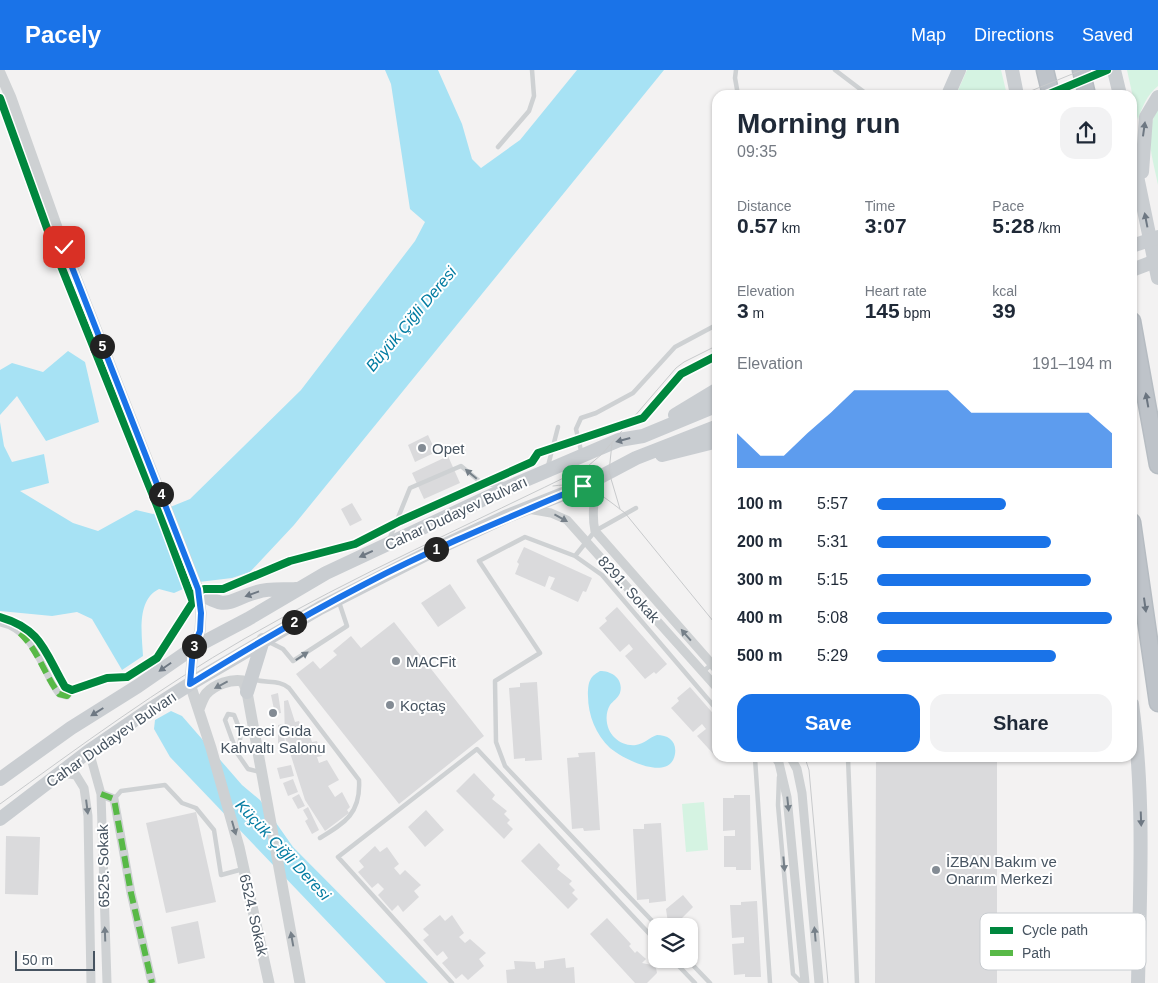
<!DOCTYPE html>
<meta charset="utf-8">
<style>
:root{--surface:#fff;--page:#f2f2f3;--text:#1f2937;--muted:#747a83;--accent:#1a73e8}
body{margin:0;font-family:Helvetica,sans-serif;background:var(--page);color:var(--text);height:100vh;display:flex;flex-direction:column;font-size:19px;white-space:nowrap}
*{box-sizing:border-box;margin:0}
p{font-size:16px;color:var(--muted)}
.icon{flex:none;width:28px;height:28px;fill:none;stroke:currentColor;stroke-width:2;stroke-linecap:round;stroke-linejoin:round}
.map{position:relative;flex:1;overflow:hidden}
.sheet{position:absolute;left:712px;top:20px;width:425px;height:672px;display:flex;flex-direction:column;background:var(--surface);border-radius:15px;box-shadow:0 1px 4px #0004}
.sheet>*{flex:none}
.tools{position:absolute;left:648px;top:848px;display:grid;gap:10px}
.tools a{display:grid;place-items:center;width:50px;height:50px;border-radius:10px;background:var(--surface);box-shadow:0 1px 4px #0004;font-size:25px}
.scale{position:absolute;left:15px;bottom:12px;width:80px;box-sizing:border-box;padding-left:5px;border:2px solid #475461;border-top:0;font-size:14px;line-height:18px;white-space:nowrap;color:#475461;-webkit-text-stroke:4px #fff;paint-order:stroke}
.pin{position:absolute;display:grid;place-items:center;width:42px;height:42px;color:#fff;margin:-21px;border-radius:10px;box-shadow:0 2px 8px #0006}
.km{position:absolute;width:25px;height:25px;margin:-12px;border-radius:50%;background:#222;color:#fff;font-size:14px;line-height:25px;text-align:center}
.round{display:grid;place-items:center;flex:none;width:52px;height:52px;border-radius:15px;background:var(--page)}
.summary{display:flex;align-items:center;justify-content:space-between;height:85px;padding:0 25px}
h1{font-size:28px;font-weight:800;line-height:38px}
.metrics{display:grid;grid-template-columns:repeat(3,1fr);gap:8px;height:85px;padding:5px 25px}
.metrics div{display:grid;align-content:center}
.metrics b{font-size:21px;font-weight:800}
.metrics small{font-size:14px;font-weight:400}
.metrics p{font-size:14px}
.chart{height:140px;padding:10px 25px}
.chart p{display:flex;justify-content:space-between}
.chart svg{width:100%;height:90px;margin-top:5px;fill:var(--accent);opacity:.7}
.button{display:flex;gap:10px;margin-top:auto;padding:10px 25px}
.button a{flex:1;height:58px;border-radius:15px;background:var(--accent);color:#fff;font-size:20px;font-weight:800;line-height:58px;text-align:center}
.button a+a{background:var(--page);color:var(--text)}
ul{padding:0 25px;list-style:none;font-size:16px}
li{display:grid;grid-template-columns:80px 60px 1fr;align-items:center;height:38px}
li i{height:12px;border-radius:6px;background:var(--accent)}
header{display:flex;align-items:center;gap:30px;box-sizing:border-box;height:70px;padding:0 25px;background:var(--accent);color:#fff}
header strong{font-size:24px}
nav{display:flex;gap:28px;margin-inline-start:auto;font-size:18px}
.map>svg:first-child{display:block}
</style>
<header>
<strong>Pacely</strong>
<nav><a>Map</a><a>Directions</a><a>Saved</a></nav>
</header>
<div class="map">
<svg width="1158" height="913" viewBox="0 0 1158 913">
<rect width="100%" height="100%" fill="#f3f2f2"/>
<!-- green -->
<path fill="#d5f3e2" d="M967,0h34l6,25h-51z
M1127,0h31v16c-11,9 -16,21 -20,34z
M1158,39v76c-5,-26 -15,-52 0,-76z
M704,732l4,48 -22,2 -4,-48z"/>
<!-- water -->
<path fill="#a7e2f4" d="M385,0h53l24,54 10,35 9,9 39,-28 57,-70h87l-370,455 -44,47 -18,6 -33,4 -25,11 -15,-4c-23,11 -17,46 -16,67l-21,14 -30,-51 -15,-7 -25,4 -52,-5v-189l4,24 8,16 32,-8 5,29 -29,8 53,32 25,8 38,-21 17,4 37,-15 111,-109 114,-149 10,-19 -15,-13 -19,-125z
M68,281l17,11 14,60 -53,19 -29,-45 -17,19v-45l12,-7 31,9z
M600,601c12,0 24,8 20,22 -2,5 -7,8 -10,12 -6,10 -4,25 5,33 5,5 13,8 21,7 8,-1 14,-8 21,-10 11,0 20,6 18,19 -5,29 -52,5 -65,-6 -14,-13 -22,-33 -22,-52 0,-13 1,-19 12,-25z
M171,641l11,5 60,69 18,15 33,47 135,136h-42l-216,-226 -16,-28 1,-9z"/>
<!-- building -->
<path fill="#dadadc" d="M428,365l8,17 -21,10 -7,-17z
M448,386l12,27 -36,16 -12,-26z
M352,433l10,17 -12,6 -9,-17z
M524,477l68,31 -6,14 -3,-1 -5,11 -28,-13 5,-11 -6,-2 -4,11 -30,-13 4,-10 -2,-2z
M450,514l16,24 -28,19 -17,-24z
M617,537l50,57 -11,10 -2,-2 -9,7 -20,-23 8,-7 -4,-5 -9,8 -21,-24 8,-7 -2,-3z
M394,552l90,114 -85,68 -103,-130 17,-13 7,8 17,-14 -4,-4 18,-15 10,12z
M537,612l5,78 -17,1v-3l-11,1 -5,-71 11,-1v-4z
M690,617l28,32v40l-21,-23 9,-7 -4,-5 -9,8 -22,-24 8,-7 -2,-3z
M278,623l3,20 -6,1 -4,-19z
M288,630l7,22 4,-1 4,11 5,-2 4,12 5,-1 5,15 -5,1 2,6 8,-3 12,20 -11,6 7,11 7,-5 8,15 -3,3 2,3 -24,18 -20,-31 -20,-63 -1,-36z
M283,654l2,19 -7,1v-19z
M595,682l5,78 -16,1 -1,-3 -11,1 -5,-71 12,-1 -1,-4z
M876,688h121v225h-122z
M291,695l3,11 -14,3 -3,-11z
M474,703l21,22 -3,4 15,12 -3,3 6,6 -3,3 6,6 -9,10 -48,-48z
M293,709l5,13 -10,4 -5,-13z
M299,724l6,12 -7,3 -6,-11z
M734,725h16l1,75h-15v-3h-12v-31h11v-6l-12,1v-33h11z
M308,737l11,23 -7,4 -7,-13 3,-2 -5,-9z
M426,740l18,20 -19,17 -17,-20z
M196,742l20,90 -50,11 -20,-90z
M661,753l5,78 -17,2v-4l-12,1 -4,-71h11v-5z
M6,766l34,1 -2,58 -33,-1z
M539,773l21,22 -3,4 15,12 -3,3 6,6 -3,3 6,6 -10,10 -47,-48z
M375,776l5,6 7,-5 12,17 -5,4 6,7 5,-5 16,15 -7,6 5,6 -16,15 -5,-7 -6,6 -14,-16 6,-6 -6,-6 -6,5 -14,-16 6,-5 -5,-6z
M683,825l10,12 -13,13 -12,3 -2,-14z
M757,831l4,76h-16v-3l-11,1 -2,-31 12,-1v-6l-12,1 -2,-33h11v-3z
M440,845l5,6 7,-6 12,18 -5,4 6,6 5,-4 16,14 -7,6 5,7 -16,14 -6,-6 -6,5 -14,-16 6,-5 -5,-7 -6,5 -14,-16 6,-5 -6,-6z
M607,848l24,26 -2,2 6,7 2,-2 9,8 -4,4 10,2 4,3 1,5 -10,10h-12l-45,-49z
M198,851l7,37 -27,6 -7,-37z
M565,888l1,10 8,-1 1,16h-68l-1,-13 9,-1 -1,-8 21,1 1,7 8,-1v-7z"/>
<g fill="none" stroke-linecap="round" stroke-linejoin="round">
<defs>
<path id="motorway" d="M1045,0l6,25
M1081,0l6,25
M1132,251l26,144
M1132,452l26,181"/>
</defs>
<!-- motorway casing -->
<use href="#motorway" stroke="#b6bcc2" stroke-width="19"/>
<!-- service -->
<path stroke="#ced1d3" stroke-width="4.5" d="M736,0l-1,8 3,17
M835,0l33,25
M498,77l31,-36 5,-15 -2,-26
M582,385l-6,-26 5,-11 15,-5 37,-20 42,-46 43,-23
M548,396l10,-39
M389,470l21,-52 51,-22 23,19 21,-1
M575,486l20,-25 41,-23
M269,572l14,7 10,12 54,-35 -8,-24
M703,602l15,-14
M252,609c14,5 27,0 37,9l70,92c2,33 -14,43 -39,58
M237,683c6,-14 3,-24 -3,-38l-6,-1 -3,6 12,33 11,16 12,3
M755,688l15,225
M848,688l9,225
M779,707l-1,28 15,169 9,9
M114,729l7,-8 44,-6 17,18 14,5 18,22 7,45 22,-6
M657,856l-152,-160 -9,-24 -1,-61 45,-28 -61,-92 46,-24 50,19 27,19 116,136
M672,889l23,24
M687,889l23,24
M452,913l-114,-126 139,-108 179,192"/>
<!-- pedestrian -->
<path stroke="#ced1d3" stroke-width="7" d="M0,553c35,7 41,47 59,71l8,2 5,-6"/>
<!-- minor -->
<path stroke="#ced1d3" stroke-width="9" d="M600,406c-6,19 -9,36 -5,55l123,140
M528,439l23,4 16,7 151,169
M89,681l12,43 6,189
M776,688l3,5 8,34 18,186
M791,688l6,11 5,24 17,190
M62,703l14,2 8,13 4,28 3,167
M101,724l13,5 17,94 21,90"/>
<!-- tertiary -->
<path stroke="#ced1d3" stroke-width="11" d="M0,3l11,25 53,149 134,342 3,24 -1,18 -7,17 -3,36 21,64 28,99 30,136
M199,639c2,-5 4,-11 7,-15 9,-10 25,-15 37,-13l4,11 53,291"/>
<!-- primary -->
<path stroke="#c9cdd1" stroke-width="14" d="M1012,0l5,25
M1114,0l6,25
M948,25l11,-25
M1132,82l26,126
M1142,102l4,-55 12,-20
M675,345l43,-26
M662,385l56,-14
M198,522c31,19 28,9 59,0 12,-4 27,-2 39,-3
M247,622l16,-52
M1132,634c13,93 8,186 6,279
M0,709l71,-51 67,-42 55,-38 55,-29 78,-46 190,-89 103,-44 24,-4 75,-31
M0,749l89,-68 57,-39 44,-28 130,-76 114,-58 71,-33 78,-31 53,-28 82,-32"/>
<!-- motorway -->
<use href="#motorway" stroke="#bec3c9" stroke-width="16"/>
<!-- tram -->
<path stroke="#c8cacc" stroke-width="1" d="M1075,9l21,-9
M1021,25l61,-25
M612,373l-3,29 11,37
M553,416c34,-5 47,8 72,27l93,114
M805,688l4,12 19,213
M0,734c80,-58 159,-116 244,-165 111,-64 229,-116 344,-173l14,-12 74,-86 8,-6 34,-17"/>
<!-- primary-bridge -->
<path stroke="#c9cdd1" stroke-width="14" d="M1132,176l26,-9
M1132,200l26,-10"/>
<!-- quiet -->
<path stroke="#58b947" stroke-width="6" stroke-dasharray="12 6" stroke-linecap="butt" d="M20,563c18,17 24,41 39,61l8,2 5,-6
M101,724l13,5 17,94 21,90"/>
<defs>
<path id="cycleway" d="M1047,25l60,-25
M0,28l57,158 101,252 35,94 -36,56 -30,19 -20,1 -35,12 -7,-3c-20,-34 -23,-58 -65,-70
M192,525l12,-6h19l67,-28 65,-17 45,-23 132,-59 6,-9 105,-35 38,-44 37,-19"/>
</defs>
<!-- cycleway casing -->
<use href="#cycleway" stroke="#fff" stroke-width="11"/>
<!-- cycleway -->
<use href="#cycleway" stroke="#00873e" stroke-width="8"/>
</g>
<!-- one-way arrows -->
<defs><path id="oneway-solid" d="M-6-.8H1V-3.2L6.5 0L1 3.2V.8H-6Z" transform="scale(1.25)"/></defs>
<g fill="#6e7883">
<use href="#oneway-solid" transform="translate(1144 59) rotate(-82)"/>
<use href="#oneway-solid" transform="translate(1146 150) rotate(-101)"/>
<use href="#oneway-solid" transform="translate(623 370) rotate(165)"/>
<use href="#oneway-solid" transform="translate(366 484) rotate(155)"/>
<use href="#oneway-solid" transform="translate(252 524) rotate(160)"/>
<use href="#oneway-solid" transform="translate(165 597) rotate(145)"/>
<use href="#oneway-solid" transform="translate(97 642) rotate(148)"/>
<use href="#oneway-solid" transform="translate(1141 749) rotate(88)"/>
</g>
<g fill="#6b7580">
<use href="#oneway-solid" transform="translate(1147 330) rotate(-100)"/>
<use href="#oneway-solid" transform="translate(1145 535) rotate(82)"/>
</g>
<g fill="#768089">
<use href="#oneway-solid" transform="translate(471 404) rotate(-140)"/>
<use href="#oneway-solid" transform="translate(561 448) rotate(29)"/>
<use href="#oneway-solid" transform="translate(686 565) rotate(-131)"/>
<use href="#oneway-solid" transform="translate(302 586) rotate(-33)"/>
<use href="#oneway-solid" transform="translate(221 615) rotate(152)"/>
<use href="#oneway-solid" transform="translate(788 734) rotate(84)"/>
<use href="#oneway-solid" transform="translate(87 737) rotate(83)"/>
<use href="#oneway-solid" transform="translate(234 758) rotate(74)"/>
<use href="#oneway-solid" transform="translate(784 794) rotate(85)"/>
<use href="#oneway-solid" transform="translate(105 864) rotate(-92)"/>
<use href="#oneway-solid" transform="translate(815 864) rotate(-95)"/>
<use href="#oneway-solid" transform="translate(292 869) rotate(-100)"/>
</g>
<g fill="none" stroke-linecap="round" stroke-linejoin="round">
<defs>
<path id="route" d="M64,177l134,342 3,24 -1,18 -7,17 -3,36c57,-35 115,-69 175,-100 71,-37 145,-67 218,-98"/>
</defs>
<!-- route casing -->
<use href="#route" stroke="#fff" stroke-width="10"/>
<!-- route -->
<use href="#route" stroke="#1a73e8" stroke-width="6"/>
</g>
<!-- markers -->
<g fill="#838b94" stroke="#fff" stroke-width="2">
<circle cx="422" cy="378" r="5"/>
<circle cx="396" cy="591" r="5"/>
<circle cx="390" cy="635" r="5"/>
<circle cx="273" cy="643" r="5"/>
<circle cx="936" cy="800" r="5"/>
</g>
<g text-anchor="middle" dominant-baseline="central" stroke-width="4" stroke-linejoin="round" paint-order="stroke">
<!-- poi labels -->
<g font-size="15" fill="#475461" stroke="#fff" text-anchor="start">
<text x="432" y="378">Opet</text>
<text x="406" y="591">MACFit</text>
<text x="400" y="635">Koçtaş</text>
<text x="273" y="660" text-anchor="middle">Tereci Gıda<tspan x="273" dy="17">Kahvaltı Salonu</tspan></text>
<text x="946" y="791">İZBAN Bakım ve<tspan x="946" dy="17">Onarım Merkezi</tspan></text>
</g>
<!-- street labels -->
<g font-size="15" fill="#475461" stroke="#fff">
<text transform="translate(456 443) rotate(-25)">Cahar Dudayev Bulvarı</text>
<text transform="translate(629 519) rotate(48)">8291. Sokak</text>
<text transform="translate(111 669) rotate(-35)">Cahar Dudayev Bulvarı</text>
<text transform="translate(103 796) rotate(-91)">6525. Sokak</text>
<text transform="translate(254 845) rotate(77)">6524. Sokak</text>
</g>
<!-- water labels -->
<g font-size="16" font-style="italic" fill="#037ca2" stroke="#fff">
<text transform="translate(411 249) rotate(-50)">Büyük Çiğli Deresi</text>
<text transform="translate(283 780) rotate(47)">Küçük Çiğli Deresi</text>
</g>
</g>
<!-- legend -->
<rect x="980" y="843" width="166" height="57" rx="8" fill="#fff" stroke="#c8ccd0" stroke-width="1"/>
<rect x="990" y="857" width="23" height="7" fill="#00873e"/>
<rect x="990" y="880" width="23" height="6" fill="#58b947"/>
<g font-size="14" fill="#475461">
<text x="1022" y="865">Cycle path</text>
<text x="1022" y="888">Path</text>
</g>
</svg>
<div class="tools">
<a><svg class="icon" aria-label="layers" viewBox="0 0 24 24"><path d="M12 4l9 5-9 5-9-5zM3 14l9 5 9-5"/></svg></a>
</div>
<div class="scale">50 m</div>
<div class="pin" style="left:583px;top:416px;background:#1e9e55"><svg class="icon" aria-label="arrive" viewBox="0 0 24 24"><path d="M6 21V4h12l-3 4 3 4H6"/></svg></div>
<div class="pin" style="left:64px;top:177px;background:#d93025"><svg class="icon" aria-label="check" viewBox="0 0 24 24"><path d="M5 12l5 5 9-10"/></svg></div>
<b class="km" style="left:436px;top:479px">1</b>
<b class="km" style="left:294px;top:552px">2</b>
<b class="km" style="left:194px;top:576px">3</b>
<b class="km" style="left:161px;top:424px">4</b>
<b class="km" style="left:102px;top:276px">5</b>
<section class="sheet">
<div class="summary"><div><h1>Morning run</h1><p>09:35</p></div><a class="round"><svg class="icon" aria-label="share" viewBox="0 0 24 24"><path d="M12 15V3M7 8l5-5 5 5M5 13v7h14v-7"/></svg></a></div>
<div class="metrics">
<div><p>Distance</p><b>0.57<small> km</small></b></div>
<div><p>Time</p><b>3:07</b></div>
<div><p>Pace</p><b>5:28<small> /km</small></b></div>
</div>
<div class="metrics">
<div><p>Elevation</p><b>3<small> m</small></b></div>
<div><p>Heart rate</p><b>145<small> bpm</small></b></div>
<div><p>kcal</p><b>39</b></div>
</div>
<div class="chart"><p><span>Elevation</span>191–194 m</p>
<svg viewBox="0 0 160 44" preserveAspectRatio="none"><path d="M0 44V27L10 38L20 38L30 27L40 17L50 6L60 6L70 6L80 6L90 6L100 17L110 17L120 17L130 17L140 17L150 17L160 27V44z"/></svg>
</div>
<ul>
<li><b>100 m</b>5:57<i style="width:55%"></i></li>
<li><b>200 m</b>5:31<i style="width:74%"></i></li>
<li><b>300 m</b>5:15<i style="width:91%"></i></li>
<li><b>400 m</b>5:08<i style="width:100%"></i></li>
<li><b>500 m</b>5:29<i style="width:76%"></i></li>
</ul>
<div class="button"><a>Save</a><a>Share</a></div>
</section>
</div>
